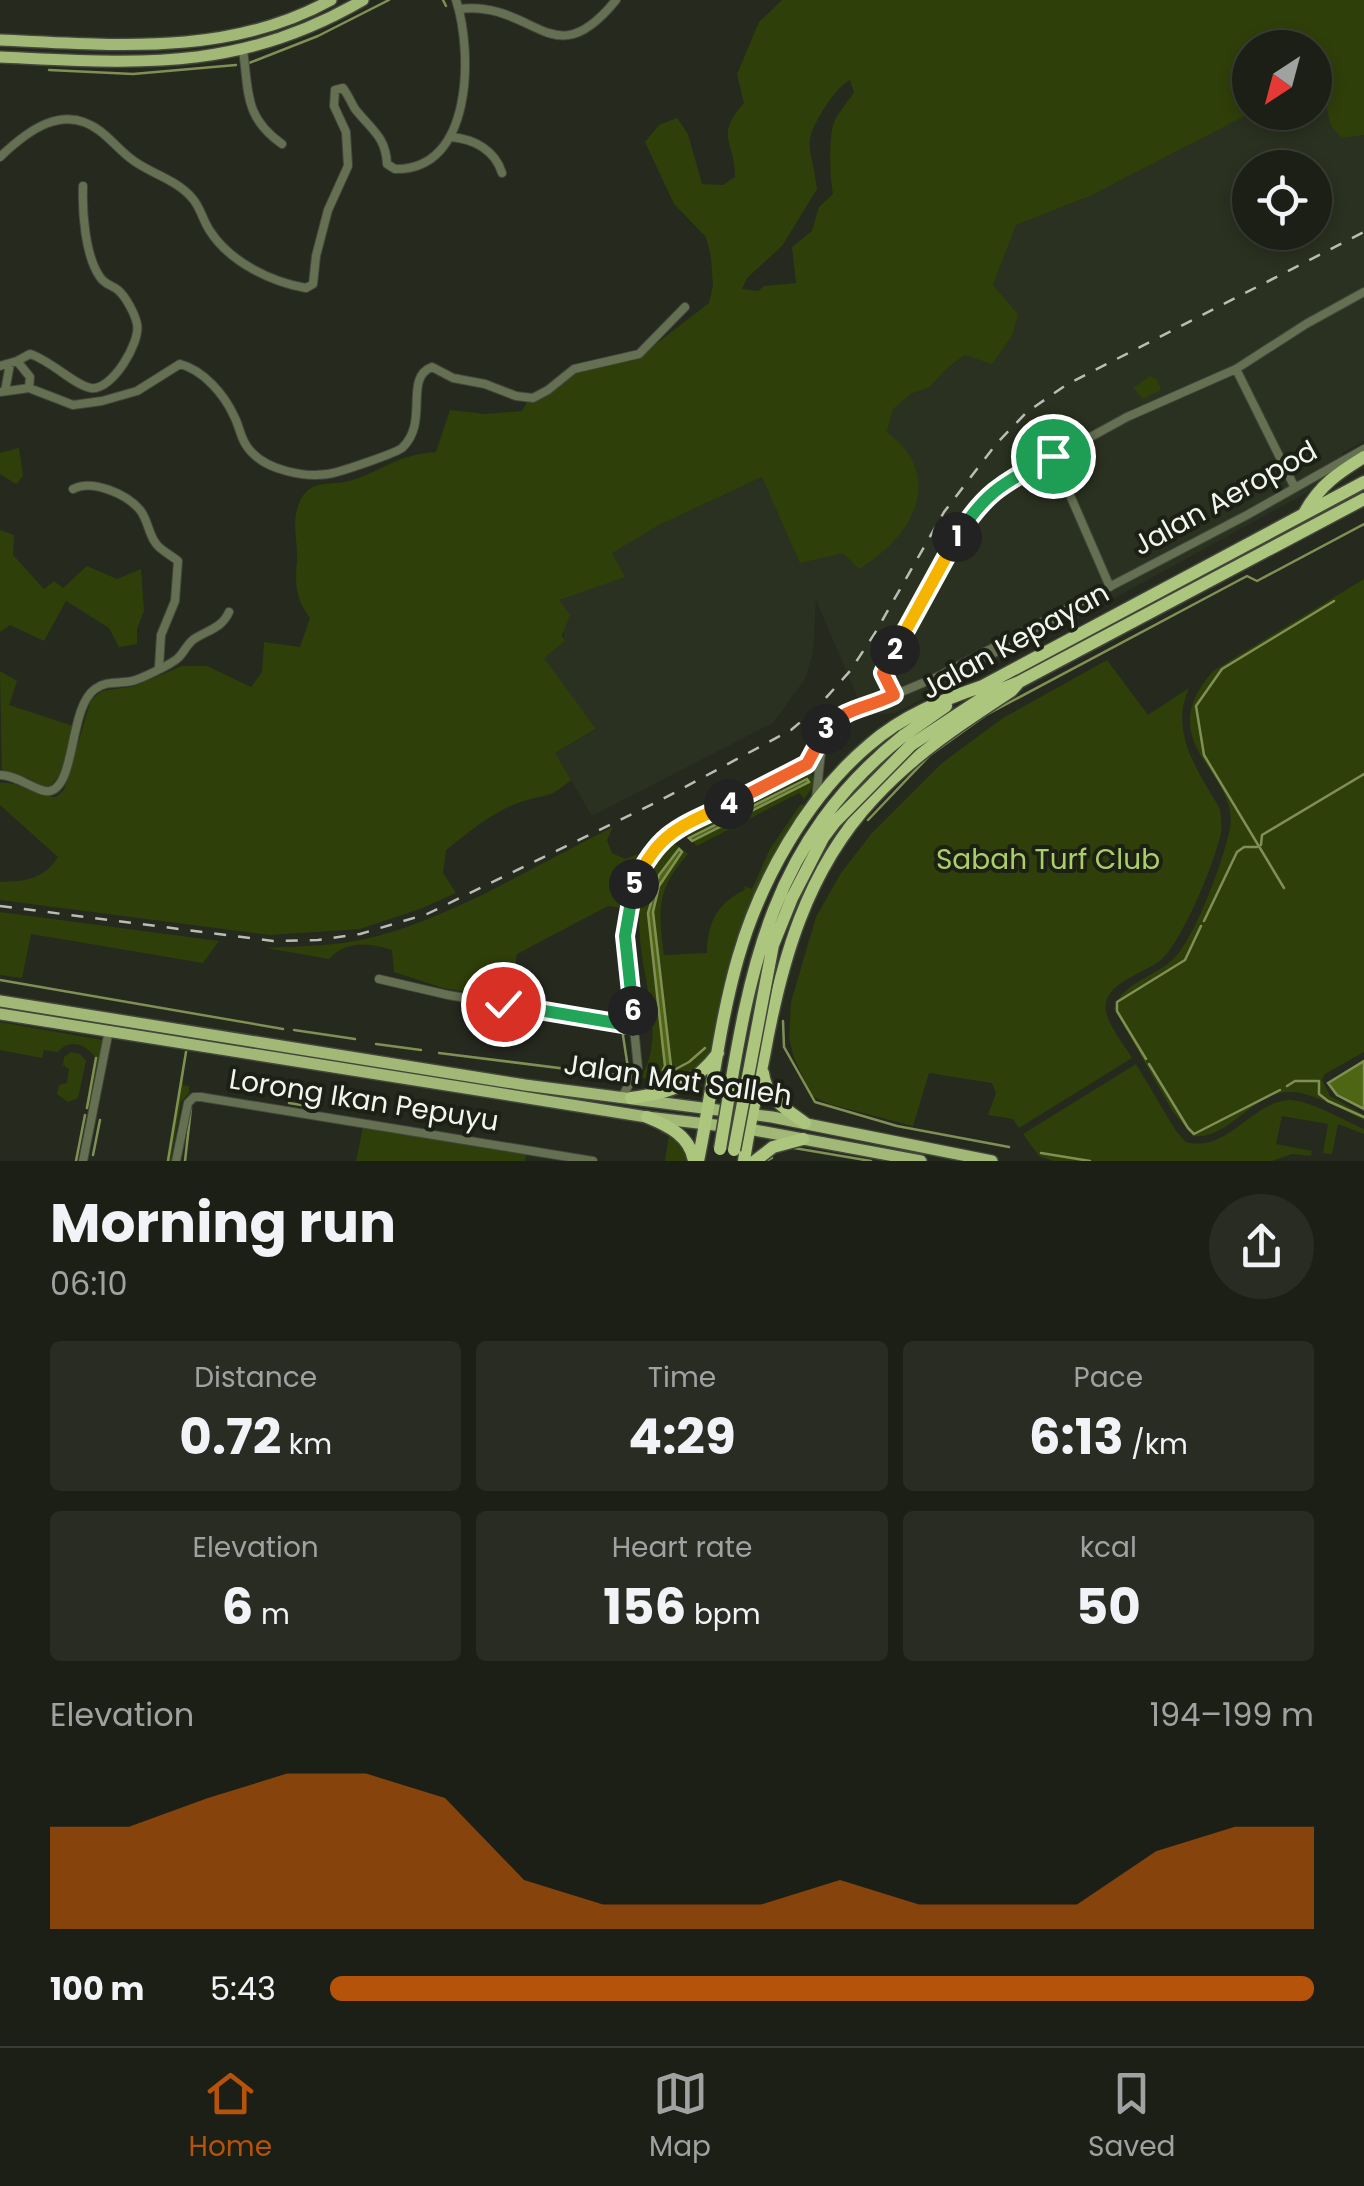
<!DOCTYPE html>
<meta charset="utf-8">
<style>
:root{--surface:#1c1f16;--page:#292c23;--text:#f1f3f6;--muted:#a0a2a1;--line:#3a3d35;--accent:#b45309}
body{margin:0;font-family:Poppins,sans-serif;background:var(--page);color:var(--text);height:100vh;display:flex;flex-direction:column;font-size:38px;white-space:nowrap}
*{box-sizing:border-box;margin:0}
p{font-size:32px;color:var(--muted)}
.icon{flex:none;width:55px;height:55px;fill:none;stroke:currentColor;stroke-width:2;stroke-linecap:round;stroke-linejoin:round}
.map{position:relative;height:1161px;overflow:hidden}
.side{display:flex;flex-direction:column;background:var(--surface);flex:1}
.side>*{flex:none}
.needle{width:65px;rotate:216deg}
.buttons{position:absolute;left:1232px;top:30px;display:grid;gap:20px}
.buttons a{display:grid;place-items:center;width:100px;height:100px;border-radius:50%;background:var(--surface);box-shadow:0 5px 15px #0003,0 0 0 2px var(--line);font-size:50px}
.pin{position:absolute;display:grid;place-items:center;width:85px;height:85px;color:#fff;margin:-42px;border:5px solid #fff;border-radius:50%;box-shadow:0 2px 10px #0007}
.km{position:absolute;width:50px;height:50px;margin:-25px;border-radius:50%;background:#222;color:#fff;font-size:28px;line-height:50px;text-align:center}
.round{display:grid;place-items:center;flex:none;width:105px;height:105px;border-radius:52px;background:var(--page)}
.overview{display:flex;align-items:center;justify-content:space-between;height:170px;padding:0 50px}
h1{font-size:55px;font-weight:700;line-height:75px}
.metrics{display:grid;grid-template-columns:repeat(3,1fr);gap:15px;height:170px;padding:10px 50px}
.metrics div{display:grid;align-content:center;border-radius:10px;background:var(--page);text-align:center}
.metrics b{font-size:50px;font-weight:700}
.metrics small{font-size:28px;font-weight:400}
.metrics p{font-size:28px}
.chart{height:280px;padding:20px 50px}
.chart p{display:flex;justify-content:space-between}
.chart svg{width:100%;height:180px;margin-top:10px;fill:var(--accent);opacity:.7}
ul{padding:0 50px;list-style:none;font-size:32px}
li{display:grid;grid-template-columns:160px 120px 1fr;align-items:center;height:75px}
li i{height:25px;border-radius:12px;background:var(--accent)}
.menu{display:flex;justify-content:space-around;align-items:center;height:140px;border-top:2px solid var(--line);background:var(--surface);font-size:28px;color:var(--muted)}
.menu a{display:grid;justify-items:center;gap:5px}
.menu .on{color:var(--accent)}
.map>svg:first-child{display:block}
</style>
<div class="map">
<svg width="1364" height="1161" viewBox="0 0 1364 1161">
<rect width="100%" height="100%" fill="#25291e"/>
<!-- built -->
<path fill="#2b3120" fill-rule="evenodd" d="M1315,94l9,3 7,29 11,11 22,-2v306l-22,12 1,8 -35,31 -255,140 -158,81 -30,2 -49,-115 -3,53 -8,26 -32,44 -181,93 -37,-63 41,-23 -53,-73 22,-16 -7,-40 53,-48 48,-28 103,-48 147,-23 -22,-22 6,-24 18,-14 19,-7 17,-19 18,-13 27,8 19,-27 7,-22 -25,-29 23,-60 74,-29 161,-83 64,-1zM1250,168h65v64h-65z"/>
<!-- green -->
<path fill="#2f3f0a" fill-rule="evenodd" d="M782,0h582v135l-22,3 -11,-12 -7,-28 -9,-4v-46h-65l1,65 -161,83 -74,29 -23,60 25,29 -6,22 -20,28 -27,-9 -18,13 -17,19 -19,7 -18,15 -6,23c8,7 18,15 23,24 26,46 -13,90 -51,113l-16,-16 -43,10 -38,-86 -103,48 -47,28 13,24 -66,23 11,15 -8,20 3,6 -21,17 52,71 -41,24 16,27c-24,20 -23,13 -50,22 -28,9 -53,31 -75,48l-3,23 13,20 -36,16 -60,20 -90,6 -270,-35v-18c26,-1 43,-2 58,-25l-58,-52v-22c21,-2 35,14 56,14l8,-7 27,-90 11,-9 33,-5 47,-20h25l44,21 11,-15 2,-30 36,5 10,-29c-15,-20 -15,-34 -13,-58 1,-21 -7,-40 4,-61 11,-20 30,-13 48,-18 35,-10 45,-26 87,-29l14,-42 35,4 37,-3 10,-18 16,-3 30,-23 66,-14 65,-50 4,-17 -2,-29 -5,-20 -32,-33 -29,-62 14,-17 18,-7 11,16 14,50 21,1 12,-8c0,-37 -21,-40 9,-74l-7,-29 22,-52zM850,80l4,12c-6,10 -14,18 -19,28 -7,13 -5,58 -2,74l-14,13 -7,24 -20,16 4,36 -32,3 -6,5 -16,-2 5,-11 35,-32 35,-57c-5,-45 -18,-42 10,-85 7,-10 13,-18 23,-24z
M1150,376l7,3 4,11 -18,9 -10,-11z
M19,448l4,28 -7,8 -16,-10v-21z
M0,530l14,5 -1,20 31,34 10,-8 9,7 24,-22 30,13 24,-10 3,42 -7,18v15l-18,3 -10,-19 -43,-27 -22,40 -34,-16 -10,7z
M1364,579v473l-39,22 -3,6 8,16 34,19v5c-22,-10 -49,-27 -73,-28 -36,-2 -63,49 -98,44l-20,-24 -59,-103c8,-28 46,-33 63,-54 22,-28 43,-87 52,-122 16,-60 -82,-86 -16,-162z
M1107,660l41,55 41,-27c-20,45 9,83 31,121 1,8 2,16 1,24 -6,28 -38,108 -60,127 -16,13 -49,20 -55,42 -4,17 18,42 26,56l-113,70 -6,-9 -25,-4 8,-22 -4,-10 -63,-10 -16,53 -84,-22 -17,-8 -18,-38 -5,-20 2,-36 25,-85 25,-44 31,-40 70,-70 61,-45z
M0,671l17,10 -8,24 64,21 -12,47 -13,16 -21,-11 -25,-6z
M803,774h8l5,9 -12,16 -5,-6 -102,53 -5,-5 116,-59 -1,-3 -118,59 -5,-4 8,-9z
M809,804l-69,124 -33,133 -32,19 -35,-2c43,-66 -45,-160 32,-237l16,13c-32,36 -30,56 -24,101l43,-2c0,-30 11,-51 38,-63l-1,-4 8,3 18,-40 30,-44zM681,852l-22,34 -6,26 18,154 3,3 -9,-3 -16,-161 10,-30 12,-18z
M613,827l-6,13 5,13 13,6 13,-5 -7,16 -7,38 -16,-2 -91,48 -8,45 -66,-11 -49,-16 -2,-22c-22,-7 -46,-10 -63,9l-63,-11c36,-2 73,-2 108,-11 84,-22 161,-72 239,-110z
M0,912l219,29 -16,22 -172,-29 -9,44 -22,-3z
M0,1022l102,18 -13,68h-4l10,-51c-10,-13 -25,-19 -37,-5l-14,-2 -2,8 -42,-8z
M185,1051l-2,34 6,1v7l-8,9 -10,59h-5z
M71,1052l9,2 6,7 -8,37 -10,4 -11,-8 2,-9 8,-2 2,-14 -6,-4 1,-8z
M1136,1064l40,67 10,11c41,11 65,-39 102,-42 20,-1 57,21 76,29v5l-26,-10 -6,30 -9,-1 5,-29 -46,-8 -6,28 36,7 -1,5 -19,-2 -20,7h-219l-14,-5 -16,-22z
M663,1125l9,6 19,30h-26l4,-26 -9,-2z
M363,1127l163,28 -1,6h-169z"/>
<!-- water -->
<path fill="#4e6513" stroke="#809055" stroke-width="2.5" d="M807,779l2,3 -117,59 -3,-3z
M679,849l3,3 -23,34 -6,26 18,154 3,3 -7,4 -4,-3 2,-4 -17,-153 11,-38z
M1364,1061v48l-27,-14 -9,-12z"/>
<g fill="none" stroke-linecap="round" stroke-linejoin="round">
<!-- stream -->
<path stroke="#809055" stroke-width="2.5" d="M443,0l3,6
M249,63l69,-27 71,-36
M49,70l84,4 103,-9
M868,820l62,-65 56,-40 261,-139 10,5 107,-57
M1261,845l1,-10 102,-61
M1284,888l-80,-133 -8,-49 26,-37 112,-68
M1204,921l33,-69 7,-5h13
M0,980l283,49
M462,1002l37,5
M783,1021l1,26 31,55 82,24 112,21
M294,1030l61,9
M376,1044l45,6
M439,1053l184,23 5,-8 -6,-39 -3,-2
M1146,1059l-29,-48v-9l68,-42 16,-34
M1149,1064l39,64 6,6 86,-44
M674,1070l15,-8 16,-14
M1287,1086l8,-5h24v13l9,7 36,16
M289,1103l24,4
M87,1108l9,-50
M794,1148l77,13
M1041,1153l49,8
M93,1155l7,-35
M768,1160l4,-2
M76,1161l9,-46
M168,1161l18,-109
M185,1161l6,-53"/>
<defs>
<path id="minor" d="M459,9c77,-9 93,70 157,-9
M243,50c6,43 1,67 39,94
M451,137c23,2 44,13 51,36
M0,157c28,-27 64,-54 100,-26 12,9 21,21 34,30 18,13 43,19 58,37 8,8 11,23 18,33 20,31 61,51 96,57l7,-4 3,-28 12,-46 20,-44 -2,-34 -12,-26 1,-16 8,-2c5,7 8,14 12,21 16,20 31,28 32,55l8,5c78,2 78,-117 61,-169
M17,361l13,-7c22,7 45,32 61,34 21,3 50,-46 46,-64 -2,-10 -11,-27 -19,-34 -6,-5 -13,-5 -18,-13 -15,-21 -18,-66 -17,-91
M0,366l17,-5 13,16 -1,11
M1236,369l59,119
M5,391l5,-27
M0,392l29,-4 44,17 29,-4 35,-10 43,-27c23,6 44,30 54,52 5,9 6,20 12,29 16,26 64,35 91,27 11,-3 59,-19 65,-24 28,-26 1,-70 30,-81l21,11 32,6 31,12 17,2 15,-8 26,-21 65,-15 46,-47
M1053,456l57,131
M73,489c19,-10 54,5 67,21 9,11 8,26 18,36 6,6 14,10 20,15l-3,40 -14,34 -2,32
M977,662l98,-52
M894,695l-10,-17 1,-10c26,-49 68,-142 107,-177l135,-74 109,-48 70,-45 58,-32
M0,775c18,0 40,19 50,16 26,-6 19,-84 45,-102 12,-9 24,-5 37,-8 9,-2 42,-18 47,-24 6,-6 8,-13 15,-18 14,-9 28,-11 35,-27
M816,799l7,-65 14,-15 100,-42 310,-162 117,-66
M379,979l69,16 186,31
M622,1097l16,-29 -13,-132 7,-48 13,-28 25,-28 137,-67 12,-23
M83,1161l26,-131
M176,1161l12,-58 6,-6h7l392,64"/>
<path id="primary" d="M0,40c114,5 228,17 331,-40
M0,57c138,6 238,16 363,-57
M0,1001l525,84 247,32 220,44
M0,1014l647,103 102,12 172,32"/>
<path id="trunk" d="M1305,512c15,-27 33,-39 59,-55
M977,689l387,-207
M903,736l43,-30
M911,745l76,-50 32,-13 345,-183
M763,1073c3,25 23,36 42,50
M631,1098c39,-5 63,-13 87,-45
M647,1117c22,9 43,19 47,44
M698,1161c14,-67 21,-137 40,-203 22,-77 69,-161 131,-213 33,-29 73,-45 114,-59
M744,1161c5,-36 13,-70 20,-105 17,-94 42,-185 109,-257 40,-44 89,-76 138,-108l8,-9
M755,1161l18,-14 30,-8"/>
</defs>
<!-- minor casing -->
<use href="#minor" stroke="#42463b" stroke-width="10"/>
<!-- primary casing -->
<use href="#primary" stroke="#42463b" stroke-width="14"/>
<!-- trunk casing -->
<use href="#trunk" stroke="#42463b" stroke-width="15"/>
<!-- minor -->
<use href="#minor" stroke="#647051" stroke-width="8"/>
<!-- primary -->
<use href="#primary" stroke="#a1b877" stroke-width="11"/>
<!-- trunk -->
<use href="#trunk" stroke="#acc67e" stroke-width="12"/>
<!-- rail -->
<path stroke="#babdb4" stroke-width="2.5" stroke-dasharray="12 12" stroke-linecap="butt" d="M0,906l273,35 45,-1 42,-6 67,-20 232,-113 132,-71 25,-21 34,-38 25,-38 69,-121 53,-69 30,-31 39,-27 298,-153"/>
<defs>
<path id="trunk-bridge" d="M720,1149c28,-166 42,-300 183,-413
M734,1150l39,-205 19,-47 31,-60 12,-16 76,-77"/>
</defs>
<!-- trunk-bridge casing -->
<use href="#trunk-bridge" stroke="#42463b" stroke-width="15" stroke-linecap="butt"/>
<!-- trunk-bridge -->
<use href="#trunk-bridge" stroke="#acc67e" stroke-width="12"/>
</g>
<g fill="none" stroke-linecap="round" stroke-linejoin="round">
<defs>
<path id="split-1" d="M957,537c29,-47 49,-55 96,-81"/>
<path id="split-2" d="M895,650l62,-113"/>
<path id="split-3" d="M826,729c18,-21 45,-22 68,-34l-11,-22 12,-23"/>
<path id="split-4" d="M729,804l78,-40 19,-35"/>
<path id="split-5" d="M634,884c25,-52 45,-57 95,-80"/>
<path id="split-6" d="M633,1011l-8,-75 9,-52"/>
<path id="split-7" d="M503,1004l131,22 -1,-15"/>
</defs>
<!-- split-1 casing -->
<use href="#split-1" stroke="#fff" stroke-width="20"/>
<!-- split-2 casing -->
<use href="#split-2" stroke="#fff" stroke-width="20"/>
<!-- split-3 casing -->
<use href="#split-3" stroke="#fff" stroke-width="20"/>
<!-- split-4 casing -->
<use href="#split-4" stroke="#fff" stroke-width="20"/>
<!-- split-5 casing -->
<use href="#split-5" stroke="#fff" stroke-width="20"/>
<!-- split-6 casing -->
<use href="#split-6" stroke="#fff" stroke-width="20"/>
<!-- split-7 casing -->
<use href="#split-7" stroke="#fff" stroke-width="20"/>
<!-- split-1 -->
<use href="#split-1" stroke="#22a559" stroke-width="12"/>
<!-- split-2 -->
<use href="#split-2" stroke="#f5b400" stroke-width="12"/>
<!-- split-3 -->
<use href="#split-3" stroke="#f0652b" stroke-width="12"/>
<!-- split-4 -->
<use href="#split-4" stroke="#f0652b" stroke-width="12"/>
<!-- split-5 -->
<use href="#split-5" stroke="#f5b400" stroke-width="12"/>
<!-- split-6 -->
<use href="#split-6" stroke="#22a559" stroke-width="12"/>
<!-- split-7 -->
<use href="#split-7" stroke="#22a559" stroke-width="12"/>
</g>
<g text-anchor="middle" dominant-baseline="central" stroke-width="8" stroke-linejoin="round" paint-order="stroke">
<!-- street labels -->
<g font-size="28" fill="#f3f6ee" stroke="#1c2015">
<text transform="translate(1225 498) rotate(-29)">Jalan Aeropod</text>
<text transform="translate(1015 641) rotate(-29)">Jalan Kepayan</text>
<text transform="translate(678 1080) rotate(8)">Jalan Mat Salleh</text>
<text transform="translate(364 1100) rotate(9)">Lorong Ikan Pepuyu</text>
</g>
<!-- park labels -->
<g font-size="28" fill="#abce65" stroke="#1c2015">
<text x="1048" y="859">Sabah Turf Club</text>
</g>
</g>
</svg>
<div class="buttons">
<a><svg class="needle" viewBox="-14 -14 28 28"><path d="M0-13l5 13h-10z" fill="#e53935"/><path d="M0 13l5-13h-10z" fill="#a0a2a1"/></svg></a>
<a><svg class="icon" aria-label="locate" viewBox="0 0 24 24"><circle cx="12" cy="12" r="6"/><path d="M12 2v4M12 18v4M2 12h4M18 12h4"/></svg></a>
</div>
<div class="pin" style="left:1053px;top:456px;background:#1e9e55"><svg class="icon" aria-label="arrive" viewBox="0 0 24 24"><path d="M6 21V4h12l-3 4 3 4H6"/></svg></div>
<div class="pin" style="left:503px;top:1004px;background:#d93025"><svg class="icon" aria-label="check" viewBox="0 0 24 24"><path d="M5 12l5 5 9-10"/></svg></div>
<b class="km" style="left:957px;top:537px">1</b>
<b class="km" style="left:895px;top:650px">2</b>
<b class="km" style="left:826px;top:729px">3</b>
<b class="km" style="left:729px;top:804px">4</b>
<b class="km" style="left:634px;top:884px">5</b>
<b class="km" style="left:633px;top:1011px">6</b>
</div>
<section class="side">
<div class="overview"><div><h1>Morning run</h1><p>06:10</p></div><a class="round"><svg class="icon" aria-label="share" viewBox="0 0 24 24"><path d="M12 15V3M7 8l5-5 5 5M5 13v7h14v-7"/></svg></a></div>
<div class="metrics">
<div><p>Distance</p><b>0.72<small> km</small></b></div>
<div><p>Time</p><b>4:29</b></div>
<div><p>Pace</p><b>6:13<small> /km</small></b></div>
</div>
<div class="metrics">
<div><p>Elevation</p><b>6<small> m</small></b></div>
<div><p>Heart rate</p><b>156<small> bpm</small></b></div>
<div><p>kcal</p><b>50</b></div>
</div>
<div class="chart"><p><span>Elevation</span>194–199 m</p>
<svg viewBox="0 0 160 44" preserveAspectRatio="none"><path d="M0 44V19L10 19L20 12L30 6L40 6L50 12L60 32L70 38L80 38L90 38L100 32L110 38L120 38L130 38L140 25L150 19L160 19V44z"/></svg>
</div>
<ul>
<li><b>100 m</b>5:43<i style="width:100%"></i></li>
</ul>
</section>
<nav class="menu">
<a class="on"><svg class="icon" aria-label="home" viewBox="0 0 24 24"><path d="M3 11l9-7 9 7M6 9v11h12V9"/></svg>Home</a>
<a><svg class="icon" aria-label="map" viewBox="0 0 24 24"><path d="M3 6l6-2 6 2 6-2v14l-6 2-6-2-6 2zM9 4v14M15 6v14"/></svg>Map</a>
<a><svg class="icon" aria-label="saved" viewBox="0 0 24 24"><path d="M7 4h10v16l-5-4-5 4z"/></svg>Saved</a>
</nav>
